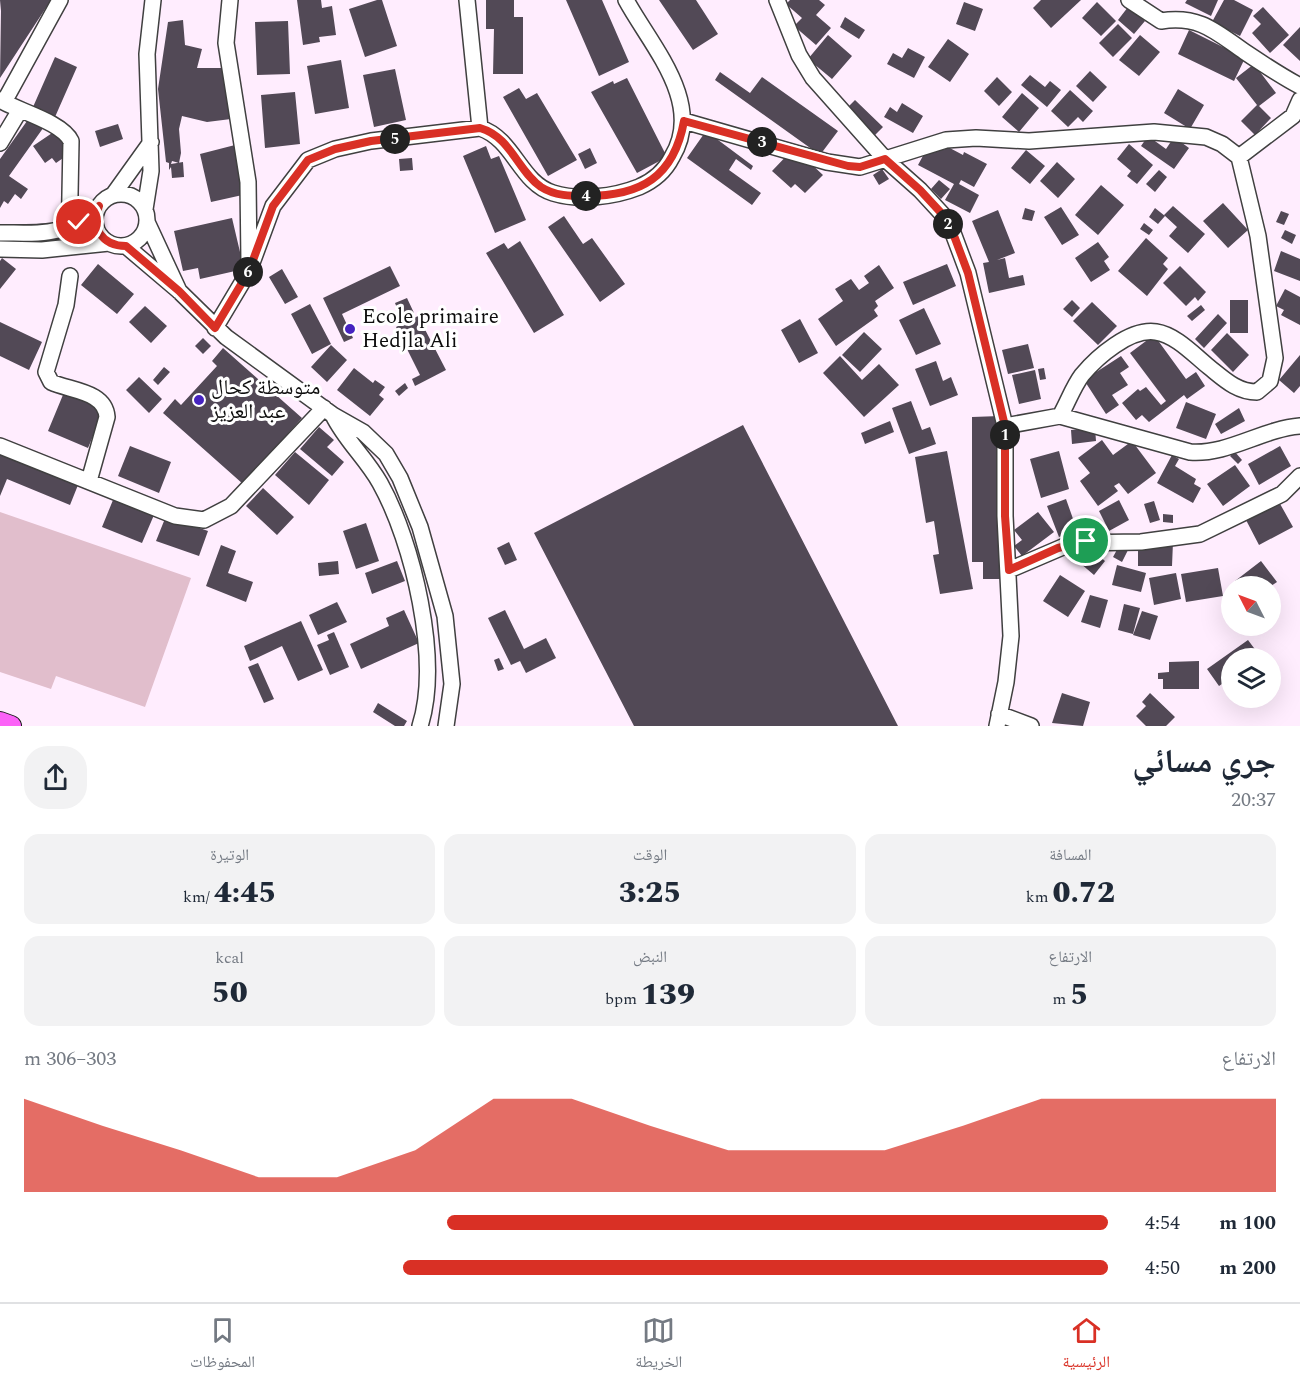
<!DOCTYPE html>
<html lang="ar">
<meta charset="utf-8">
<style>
:root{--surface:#fff;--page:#f2f2f3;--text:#1f2937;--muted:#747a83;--line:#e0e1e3;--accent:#d93025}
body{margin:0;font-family:Spectral,"Noto Naskh Arabic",serif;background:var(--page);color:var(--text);direction:rtl;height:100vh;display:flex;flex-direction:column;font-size:22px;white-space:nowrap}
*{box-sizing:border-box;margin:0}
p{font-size:20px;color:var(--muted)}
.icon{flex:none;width:33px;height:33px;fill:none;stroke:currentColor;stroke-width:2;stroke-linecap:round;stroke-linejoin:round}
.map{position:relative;height:726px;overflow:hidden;direction:ltr}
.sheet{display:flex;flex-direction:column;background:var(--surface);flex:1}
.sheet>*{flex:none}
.needle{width:39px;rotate:312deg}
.buttons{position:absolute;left:1221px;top:576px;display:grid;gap:12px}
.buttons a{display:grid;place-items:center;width:60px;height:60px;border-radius:50%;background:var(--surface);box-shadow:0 6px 24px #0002;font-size:30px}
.pin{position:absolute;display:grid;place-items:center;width:51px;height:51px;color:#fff;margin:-26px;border:3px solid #fff;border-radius:50%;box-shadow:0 2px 6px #0007}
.km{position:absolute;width:30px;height:30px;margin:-15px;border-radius:50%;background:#222;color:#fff;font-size:16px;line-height:30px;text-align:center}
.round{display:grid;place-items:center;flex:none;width:63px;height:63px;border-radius:24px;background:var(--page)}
.head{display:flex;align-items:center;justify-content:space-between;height:102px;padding:0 24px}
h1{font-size:33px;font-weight:800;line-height:45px}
.figures{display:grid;grid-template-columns:repeat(3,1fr);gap:9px;height:102px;padding:6px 24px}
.figures div{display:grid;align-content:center;border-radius:15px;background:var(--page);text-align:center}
.figures b{font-size:30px;font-weight:800}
.figures small{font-size:16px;font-weight:400}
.figures p{font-size:16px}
.chart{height:168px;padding:12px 24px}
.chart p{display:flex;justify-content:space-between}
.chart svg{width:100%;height:108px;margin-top:6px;fill:var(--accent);opacity:.7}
ul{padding:0 24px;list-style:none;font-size:20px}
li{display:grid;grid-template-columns:96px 72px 1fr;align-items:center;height:45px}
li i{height:15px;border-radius:8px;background:var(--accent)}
.tab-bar{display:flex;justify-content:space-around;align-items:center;height:84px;border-top:2px solid var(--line);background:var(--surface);font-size:16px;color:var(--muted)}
.tab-bar a{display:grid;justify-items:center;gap:3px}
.tab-bar .selected{color:var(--accent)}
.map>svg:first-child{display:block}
</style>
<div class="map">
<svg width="1300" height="726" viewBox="0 0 1300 726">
<rect width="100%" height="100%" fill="#ffedfe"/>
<!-- cemetery -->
<path fill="#e1becc" d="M0,512l191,66 -46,129 -89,-31 -5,13 -51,-17z"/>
<!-- building -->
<path fill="#524956" d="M0,0h51l-51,78 1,-67z
M297,0h24l1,8 10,-2 4,29 -17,2 1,5 -17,3z
M377,0h5l15,46 -32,11 -16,-48z
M486,0h28v17h9v57h-30l1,-45h-8z
M566,0h36l27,62 -30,14z
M659,0h37l22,34 -25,16z
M790,0h29l6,5 -9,10 15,13 -15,17 -22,-19 8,-8 -16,-14z
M1041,0h40l-30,28 -18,-20z
M1187,0h31l-7,16 -26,-13z
M1224,0h10l19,10 -13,26 -28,-14z
M964,2l19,7 -8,22 -19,-7z
M1097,2l19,19 -15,15 -19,-18z
M1128,7l17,14 -11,13 -16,-14z
M1263,7l26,28 -19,18 -18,-20 9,-9 -8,-8z
M845,17l20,13 -6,9 -19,-12z
M183,20l2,25 17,4 -5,19h29l5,51 -24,3 -25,-6 -3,13 2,24 -2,10 -7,-2 -1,3 12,-2 1,15 -12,1 -1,-11 -2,3v-7l-3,-1 -8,-73 10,-67z
M288,21l2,53 -33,1 -2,-53z
M1118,24l14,14 -19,19 -14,-14z
M1300,27v34l-17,-16z
M1189,30l56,28 -11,23 -56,-27z
M828,35l24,21 -20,23 -24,-20z
M1140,35l20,17 -21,24 -20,-16z
M948,39l21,15 -19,28 -22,-15z
M908,48l17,9 -11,21 -27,-14 6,-11 9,5z
M55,57l22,10 -22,50 -22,-10z
M341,60l8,48 -34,6 -8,-48z
M1254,64l22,29 -17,13 12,12 -16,17 -14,-14 16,-16 -21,-27z
M395,69l11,51 -32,7 -11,-52z
M1090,71l17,16 -14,15 -17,-16z
M720,72l30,21 12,-16 76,54 -18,24 -105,-75z
M1030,75l15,12 5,-6 11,9 -14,17 -26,-22z
M997,77l15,15 -13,14 -15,-15z
M627,78l40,79 -30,16 -46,-81 22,-11 1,3z
M519,88l7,11 11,-6 40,67 -29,16 -45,-79z
M1178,89l26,16 -14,24 -26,-16z
M1070,90l23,21 -10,11 -5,-5 -10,10 -17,-16z
M295,92l5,52 -35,4 -4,-53z
M1022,93l17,15 -20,24 -17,-15z
M855,100l28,27 -10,10 -28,-27z
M902,103l21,13 -10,17 -29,-16 6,-10 7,5z
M32,114l14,10 -37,52 19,13 -7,10 -6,-5 -7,10 -4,-3 -4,7v-49z
M118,124l5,15 -23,8 -5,-16z
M61,127l15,22 -20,14 -4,-5 -7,5 -12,-17z
M706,131l47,35 -2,4 -15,-11 -7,11 32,23 -9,12 -65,-47z
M1148,136l18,13 8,-12 15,11 -15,21 -33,-23z
M930,143l14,7 2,-4 17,9 1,-3 23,12 -13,23 -13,-7 -2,4 20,11 -9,18 -25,-13 9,-16 -36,-19z
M1129,144l24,21 -16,19 -10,-8 4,-5 -14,-12z
M235,145l12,49 -36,8 -11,-48z
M486,146l5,13 8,-3 27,64 -31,13 -32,-77z
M590,148l7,15 -12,6 -7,-15z
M794,148l29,27 -18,18 -10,-9 -4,4 -19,-17z
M1026,150l19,16 -15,18 -19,-16z
M412,158l1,12 -13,1 -1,-12z
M1057,162l18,17 -17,19 -18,-17z
M882,169l7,10 -10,6 -6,-10z
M1159,170l8,7 -12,15 -9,-8z
M939,180l11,9 -9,10 -10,-10z
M1101,185l23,20 -26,30 -23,-20z
M1223,203l25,27 -20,18 -25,-27z
M1173,206l32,28 -17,19 -19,-17 8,-9 -13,-12z
M1061,207l18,28 -17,10 -18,-28z
M1025,208l10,3 -3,10 -10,-2z
M1155,208l10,8 -7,8 -9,-7z
M998,210l17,43 -18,7 8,-2 4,20 14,-3 2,10 -36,8 -6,-30 6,-1 -17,-41z
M1281,211l8,3 -5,11 -8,-3z
M564,216l19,28 9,-6 33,46 -25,18 -52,-75z
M232,218l12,51 -44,10 -2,-11 -15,3 -9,-40z
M1144,223l9,7 -4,5 -9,-6z
M1285,230l11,5 -4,9 -11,-6z
M1146,238l22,20 -5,6 5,5 -21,27 -29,-25z
M520,241l44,74 -30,18 -48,-80 18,-10 4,6z
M1098,242l11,15 -5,4 6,9 -19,12 -16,-24z
M1281,251l19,8v22l-26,-10z
M2,258l14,11 -16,20v-28z
M98,264l36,30 -17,20 -36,-29z
M947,264l9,22 -43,19 -10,-23z
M879,265l15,23 -19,13 3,5 -4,4 4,6 -42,30 -18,-27 25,-18 -8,-12 16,-10 8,11 10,-7 -5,-7z
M390,266l10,20 -58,28 11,24 -9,4 -21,-44z
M1180,266l26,26 -8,9 -3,-4 -9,9 -23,-23z
M282,269l16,28 -13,7 -16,-27z
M1285,289l15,8v28l-19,-10 3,-5 -8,-4z
M407,298l7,15 -13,5 -6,-15z
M1072,300l8,8 -8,9 -9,-8z
M1230,300h18v33h-18z
M1092,302l25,24 -19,19 -25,-24z
M310,304l21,40 -19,10 -21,-40z
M1201,305l4,5 -13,11 -5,-5z
M145,306l22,20 -16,17 -22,-21z
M924,308l17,36 -25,11 -17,-35z
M1218,314l9,9 -23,25 -9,-9z
M418,316l28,54 -31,16 -3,-7 8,-4 -24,-48z
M800,319l18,34 -19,10 -18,-33z
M0,322l42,20 -13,28 -29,-14z
M864,332l18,17 -22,23 -18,-17z
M1227,333l22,22 -16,17 -22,-22z
M1154,335l32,44 10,-7 9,14 -18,13 -3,-4 -35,27 -7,-7 -6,5 -14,-17 16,-14 2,2 6,-4 15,18 5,-4 -36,-48z
M203,338l8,8 -8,8 -8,-8z
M1028,344l6,24 -26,6 -6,-24z
M331,345l16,15 -20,22 -16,-15z
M223,348l79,70 -59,66 -80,-71 12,-14 6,6 36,-39 -5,-5z
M1300,355v31l-6,7 -15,-13z
M840,356l22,24 17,-16 20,21 -35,32 -41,-44z
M1121,356l8,11 -9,6 8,12 -16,10 7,10 -13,9 -22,-34z
M936,361l7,20 8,-4 7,18 -28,11 -15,-37z
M164,367l6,5 -12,13 -5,-5z
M354,368l19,15 2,-3 10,7 -6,8 5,4 -14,17 -33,-26z
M1044,368l2,11 -6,1 -2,-11z
M1035,370l6,29 -22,5 -7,-29z
M139,377l23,22 -13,14 -23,-23z
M405,383l3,5 -9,8 -4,-5z
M65,390l40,17 -17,41 -40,-17z
M911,401l11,29 8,-3 6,17 -27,10 -17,-46z
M1186,402l30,12 -10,25 -30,-11z
M1239,408l6,13 -24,13 -6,-10z
M1000,416l1,163h-18v-17h-11v-145z
M890,421l4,11 -29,12 -4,-11z
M743,425l155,301h-264l-100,-193z
M319,427l15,13 -7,7 17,15 -12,14 -32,-27z
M1095,428l1,13 -24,3 -1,-14z
M1102,440l11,15 19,-14 24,32 -28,21 -9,-11 -5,3 4,5 -20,15 -18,-25 10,-8 -12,-15z
M130,446l41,16 -12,31 -41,-17z
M1280,446l11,20 -32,19 -11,-21z
M0,447l80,33 -10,25 -63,-26 -7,17z
M947,451l26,138 -33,5 -7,-39 6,-1 -5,-33 -8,2 -11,-66z
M1059,451l10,38 -28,9 -11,-39z
M295,452l34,28 -20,25 -34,-30z
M1235,452l7,8 -4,4 -8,-8z
M1172,455l7,4 -4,7 21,13 -2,5 7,4 -8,15 -36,-20z
M1235,465l15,21 -27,20 -16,-22z
M263,488l31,29 -17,18 -31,-29z
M1066,499l11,31 -18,7 -12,-31z
M113,500l41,15 -12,28 -40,-16z
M1119,500l10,20 -20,11 -10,-20z
M1154,501l6,19 -10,3 -6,-19z
M1279,502l14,25 -34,18 -13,-25z
M1038,512l16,20 -32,24 -8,-10 8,-6 -8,-10z
M1163,514l10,1v8l-10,-1z
M166,516l42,15 -9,25 -43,-15z
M366,523l13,38 -23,8 -13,-38z
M1077,538l28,23 -11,14 -28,-24z
M509,542l8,18 -12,5 -8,-17z
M1138,542h35l-1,24h-34z
M221,545l15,6 -8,22 25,9 -7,20 -40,-16z
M1119,546l9,4 -6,12 -9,-5z
M338,561l1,13 -20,2 -1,-13z
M397,561l8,20 -33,13 -7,-21z
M1261,561l16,21 -6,4h-32l-4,-5z
M1117,565l29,8 -5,19 -29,-7z
M1218,568l5,28 -37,6 -5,-28z
M1176,573l5,26 -27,6 -5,-27z
M1060,575l25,16 -17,26 -25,-16z
M1090,595l18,5 -8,28 -19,-6z
M337,602l10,20 -29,13 -9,-20z
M1124,604l16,4 -7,26 -15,-4z
M404,610l15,33 -58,26 -11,-25 39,-18 -3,-8z
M505,610l19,39 22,-11 10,20 -30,15 -6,-12 -9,4 -23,-47z
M1142,611l16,5 -8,24 -17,-5z
M301,621l22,49 -25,11 -16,-35 -32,15 -6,-15z
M334,632l15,35 -19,8 -13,-30 12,-5 -2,-5z
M1248,640l9,12 -9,6h-16v19l-13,9 -12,-17z
M499,658l5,11 -6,2 -4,-11z
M1199,661v28h-36v-10h-5v-6l11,-1v-10z
M258,663l16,36 -10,4 -16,-36z
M1062,693l28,9 -7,24 -31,-3z
M1150,693l25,24 -9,9h-20l-10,-10 10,-10 -4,-4z
M378,703l29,18 -3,5h-9l-22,-14z"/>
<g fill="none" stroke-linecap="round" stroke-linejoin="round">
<defs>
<path id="minor" d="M230,0l-4,43 22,139 1,80
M467,0l13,128
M777,0l22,55 14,23 72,81 35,31 24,26 9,17 15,40 37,153v90l6,120 -5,46 -9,44
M1129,0l32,21c39,-6 55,11 84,31 18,12 36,24 55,34
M0,100c18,11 62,22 71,41l-2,106
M4,102l56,-102
M684,121l143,41 33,5 86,-27 30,-2 53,3 125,-9 52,5 16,7 17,13
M0,143l20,-33
M95 220a26 26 0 1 1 52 0a26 26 0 1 1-52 0Z
M113,195l38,-53
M145,209l6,-38 -4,-117 6,-54
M147,222l32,69
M0,233c45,0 64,4 99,-27
M126,246l53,45 47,46 107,78 30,17 23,22 14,24 20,49 25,89 7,68 -6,42
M0,249l42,1 67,-7
M70,276l-4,29 -20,67 5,10c20,9 54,9 56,35l-18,64
M215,328l34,-57 24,-65 35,-46 27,-11 36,-8 109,-13c34,11 40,55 73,65 26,8 61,4 86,-6 14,-6 26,-16 33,-30 33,-54 -21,-111 -46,-157
M333,415c12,25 33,43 47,68 33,59 61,177 40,243
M1060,416l130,36c38,3 72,-23 110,-26
M1005,426l55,-10c8,-14 13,-29 22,-41 15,-18 48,-47 74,-43 20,3 38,23 53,35 15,12 28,25 48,25l13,-11 5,-23 -17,-122 -19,-79 54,-41 7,-16
M0,446l175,70 29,4 27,-14 93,-98
M1009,570l63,-27 69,-1 59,-8 82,-40 18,-18
M999,714l32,12"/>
<path id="major" d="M0,722l11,4"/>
</defs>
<!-- minor casing -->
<use href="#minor" stroke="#404040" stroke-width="18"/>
<!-- major casing -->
<use href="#major" stroke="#1e1e1e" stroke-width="22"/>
<!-- minor -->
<use href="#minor" stroke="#fff" stroke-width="15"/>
<!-- major -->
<use href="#major" stroke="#fb62f7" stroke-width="20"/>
</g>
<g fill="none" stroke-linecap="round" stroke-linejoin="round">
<defs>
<path id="route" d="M79,222l20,-16c-9,21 3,40 27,40l53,45 36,37 34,-57 24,-65 35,-46 27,-11 36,-8 109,-13c31,9 37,42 61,59 14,9 30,9 45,9 55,0 88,-19 98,-75l164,45 12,1 25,-8 35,31 24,26 9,17 15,40 37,153v90l4,54 49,-22 28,-7"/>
</defs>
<!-- route casing -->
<use href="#route" stroke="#fff" stroke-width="12"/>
<!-- route -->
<use href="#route" stroke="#d93025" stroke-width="8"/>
</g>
<!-- markers -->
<g fill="#4623c0" stroke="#fff" stroke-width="2">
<circle cx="350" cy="329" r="6"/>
<circle cx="199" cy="400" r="6"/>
</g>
<g text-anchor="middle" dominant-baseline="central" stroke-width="6" stroke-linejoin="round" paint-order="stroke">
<!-- poi labels -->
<g font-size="21" fill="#0d0d0d" stroke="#fff" text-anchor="start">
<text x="362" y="317">Ecole primaire<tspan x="362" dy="24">Hedjla Ali</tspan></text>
<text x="211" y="388">متوسطة كحال<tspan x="211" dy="24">عبد العزيز</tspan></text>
</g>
</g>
</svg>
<div class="buttons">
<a><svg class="needle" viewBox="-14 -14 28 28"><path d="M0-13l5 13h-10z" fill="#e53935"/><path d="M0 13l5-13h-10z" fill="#747a83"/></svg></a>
<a><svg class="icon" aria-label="layers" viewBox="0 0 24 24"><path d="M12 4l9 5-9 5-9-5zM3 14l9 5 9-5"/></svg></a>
</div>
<div class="pin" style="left:1086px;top:541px;background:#1e9e55"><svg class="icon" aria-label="arrive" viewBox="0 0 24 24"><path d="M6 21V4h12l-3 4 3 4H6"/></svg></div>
<div class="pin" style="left:79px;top:222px;background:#d93025"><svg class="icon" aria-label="check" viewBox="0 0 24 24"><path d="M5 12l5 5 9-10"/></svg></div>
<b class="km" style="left:1005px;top:435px">1</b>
<b class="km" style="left:948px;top:224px">2</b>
<b class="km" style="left:762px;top:142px">3</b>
<b class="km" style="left:586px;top:196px">4</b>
<b class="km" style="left:395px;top:139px">5</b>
<b class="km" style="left:248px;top:272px">6</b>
</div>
<section class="sheet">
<div class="head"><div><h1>جري مسائي</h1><p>20:37</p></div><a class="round"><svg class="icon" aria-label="share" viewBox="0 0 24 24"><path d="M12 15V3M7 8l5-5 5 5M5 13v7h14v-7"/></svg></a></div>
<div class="figures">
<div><p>المسافة</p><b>0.72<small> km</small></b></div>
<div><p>الوقت</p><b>3:25</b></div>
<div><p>الوتيرة</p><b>4:45<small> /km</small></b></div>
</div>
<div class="figures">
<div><p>الارتفاع</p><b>5<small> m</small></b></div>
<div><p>النبض</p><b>139<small> bpm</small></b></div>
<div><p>kcal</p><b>50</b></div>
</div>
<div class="chart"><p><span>الارتفاع</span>303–306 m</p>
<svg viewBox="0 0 160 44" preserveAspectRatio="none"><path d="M0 44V6L10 17L20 27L30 38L40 38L50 27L60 6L70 6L80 17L90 27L100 27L110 27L120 17L130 6L140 6L150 6L160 6V44z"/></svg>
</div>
<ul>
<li><b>100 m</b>4:54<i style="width:61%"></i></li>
<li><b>200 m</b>4:50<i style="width:65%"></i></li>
</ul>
</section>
<nav class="tab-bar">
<a class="selected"><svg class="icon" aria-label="home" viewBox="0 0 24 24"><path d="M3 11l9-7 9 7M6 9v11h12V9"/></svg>الرئيسية</a>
<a><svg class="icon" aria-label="map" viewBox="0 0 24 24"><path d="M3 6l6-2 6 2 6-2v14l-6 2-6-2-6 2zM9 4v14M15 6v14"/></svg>الخريطة</a>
<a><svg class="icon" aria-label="saved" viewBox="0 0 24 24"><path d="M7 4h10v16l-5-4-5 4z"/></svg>المحفوظات</a>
</nav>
